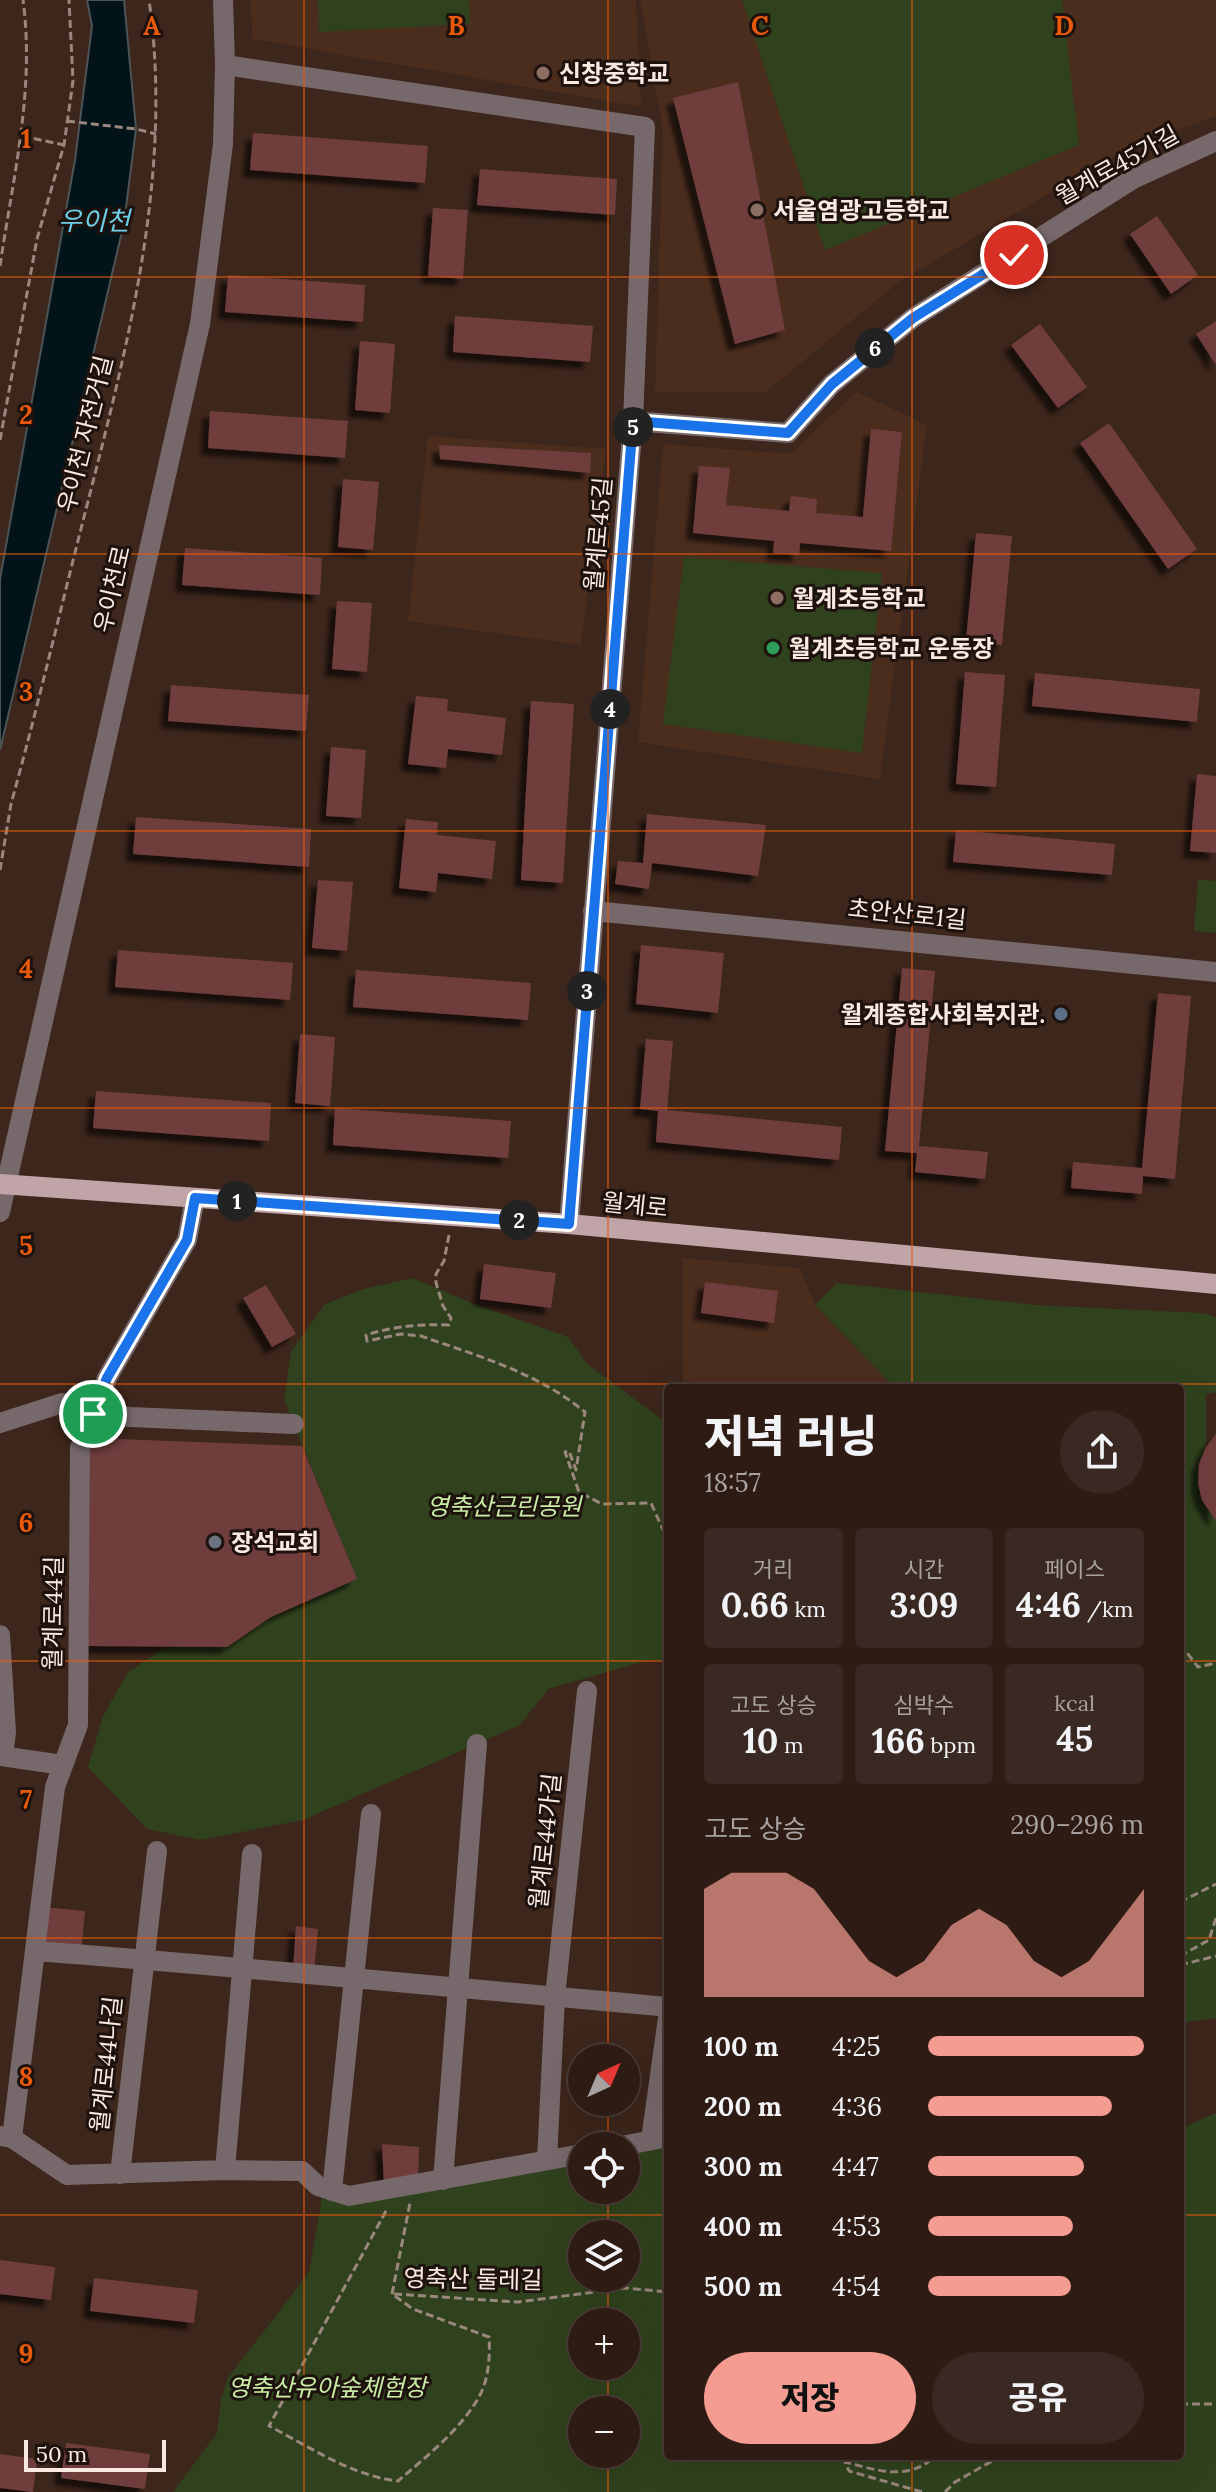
<!DOCTYPE html>
<html lang="ko">
<meta charset="utf-8">
<style>
:root{--surface:#2e1c14;--page:#3a2922;--text:#f1f3f6;--muted:#a7a1a0;--line:#493a34;--accent:#f59c92}
body{margin:0;font-family:Lora,"Noto Sans KR",serif;background:var(--page);color:var(--text);height:100vh;display:flex;flex-direction:column;font-size:30px;white-space:nowrap}
*{box-sizing:border-box;margin:0}
p{font-size:26px;color:var(--muted)}
.icon{flex:none;width:44px;height:44px;fill:none;stroke:currentColor;stroke-width:2;stroke-linecap:round;stroke-linejoin:round}
.map{position:relative;flex:1;overflow:hidden}
.side{position:absolute;left:664px;top:1384px;width:520px;height:1076px;display:flex;flex-direction:column;background:var(--surface);border-radius:8px;box-shadow:0 8px 32px #0002,0 0 0 2px var(--line)}
.side>*{flex:none}
.needle{width:52px;rotate:44deg}
.controls{position:absolute;left:568px;top:2044px;display:grid;gap:16px}
.controls a{display:grid;place-items:center;width:72px;height:72px;border-radius:50%;background:var(--surface);box-shadow:0 8px 32px #0002,0 0 0 2px var(--line);font-size:40px}
.scale{position:absolute;left:24px;bottom:20px;width:142px;box-sizing:border-box;padding-left:8px;border:4px solid #f9e9e1;border-top:0;font-size:22px;line-height:28px;white-space:nowrap;color:#f9e9e1;-webkit-text-stroke:6px #1d120d;paint-order:stroke}
.pin{position:absolute;display:grid;place-items:center;width:68px;height:68px;color:#fff;margin:-34px;border:4px solid #fff;border-radius:50%;box-shadow:0 2px 8px #0007}
.km{position:absolute;width:40px;height:40px;margin:-20px;border-radius:50%;background:#222;color:#fff;font-size:22px;line-height:40px;text-align:center}
.round{display:grid;place-items:center;flex:none;width:84px;height:84px;border-radius:42px;background:var(--page)}
.summary{display:flex;align-items:center;justify-content:space-between;height:136px;padding:0 40px}
h1{font-size:44px;font-weight:800;line-height:60px}
.stats{display:grid;grid-template-columns:repeat(3,1fr);gap:12px;height:136px;padding:8px 40px}
.stats div{display:grid;align-content:center;border-radius:8px;background:var(--page);text-align:center}
.stats b{font-size:34px;font-weight:800}
.stats small{font-size:22px;font-weight:400}
.stats p{font-size:22px}
.chart{height:224px;padding:16px 40px}
.chart p{display:flex;justify-content:space-between}
.chart svg{width:100%;height:144px;margin-top:8px;fill:var(--accent);opacity:.7}
.cta{display:flex;gap:16px;margin-top:auto;padding:16px 40px}
.cta a{flex:1;height:92px;border-radius:48px;background:var(--accent);color:#111;font-size:32px;font-weight:800;line-height:92px;text-align:center}
.cta a+a{background:var(--page);color:var(--text)}
ul{padding:0 40px;list-style:none;font-size:26px}
li{display:grid;grid-template-columns:128px 96px 1fr;align-items:center;height:60px}
li i{height:20px;border-radius:10px;background:var(--accent)}
.map>svg:first-child{display:block}
</style>
<div class="map">
<svg width="1216" height="2492" viewBox="0 0 1216 2492">
<defs>
<filter id="shadow"><feDropShadow dx="-7" dy="7" stdDeviation="2" flood-color="#0009"/></filter>
</defs>
<rect width="100%" height="100%" fill="#3d261b"/>
<!-- built -->
<path fill="#4b2d1e" d="M251,0h385l5,107 -389,-68z
M640,0h576v116l-89,32 -227,133 -134,111h-111l8,-262z
M857,392l70,33 -47,354 -242,-37 25,-298 127,10z
M428,436l178,13 -25,196 -173,-24z
M682,1258l118,10 15,37 80,83h-212z"/>
<!-- green -->
<path fill="#30421d" fill-rule="evenodd" d="M318,0h151l1,24 -151,8z
M742,0h320l17,145 -254,105z
M684,557l198,16 -20,180 -199,-29z
M1198,879l18,2v52l-22,-2z
M412,1278l65,27 91,32 19,27 81,60v238l-19,-2 -101,29 -28,36 -217,95 -102,20 -54,-11 -59,-62 15,-51 25,-44 38,-25h61l44,-30 86,-38 -73,-179 7,-49 34,-47 39,-15z
M837,1283l198,22 168,8 13,4v75l-10,2v53l-7,17 -1,18 4,18 14,21v497l-36,5v-635h-285l-80,-83z
M1216,2113v379h-1043l44,-59 4,-34 7,-21 81,-106 13,-74 30,7 230,-43v28h44v-37l42,-9v312h512v-327zM582,2234h44v44h-44zM582,2322h44v44h-44zM582,2410h44v44h-44z"/>
<!-- water -->
<path fill="#021419" stroke="#4c5455" stroke-width="2" d="M87,0h37l12,129 -12,94 -124,527v-171l75,-419 17,-134z"/>
<!-- building -->
<path fill="#703d3d" filter="url(#shadow)" d="M738,82l47,248 -50,14 -62,-246z
M253,133l175,13 -3,37 -175,-13z
M480,169l137,10 -2,36 -138,-10z
M433,208l35,2 -5,69 -35,-3z
M1157,216l41,59 -27,19 -41,-60z
M228,275l137,10 -2,37 -138,-10z
M455,316l138,10 -3,36 -137,-10z
M1216,321v44l-20,-31z
M1040,324l47,63 -29,21 -47,-63z
M360,341l35,3 -5,69 -35,-3z
M210,411l138,10 -3,37 -137,-10z
M1109,423l88,126 -29,20 -88,-126z
M871,429l31,3 -11,119 -91,-8 -1,12 -26,-2 1,-12 -81,-8 6,-67 31,2 -4,37 63,6 2,-15 26,3 -1,14 47,4z
M439,445l152,8 -1,20 -150,-14z
M343,479l36,3 -6,68 -35,-3z
M976,533l36,3 -10,109 -36,-4z
M185,548l137,10 -2,37 -138,-10z
M337,601l35,2 -5,69 -35,-3z
M965,672l40,3 -9,112 -40,-3z
M1035,673l165,16 -3,33 -165,-16z
M171,685l138,10 -3,36 -138,-10z
M416,696l32,3 -1,12 59,7 -4,37 -54,-6 -2,19 -38,-4z
M531,701l43,3 -11,179 -42,-3z
M331,747l35,3 -5,68 -35,-2z
M1197,774l19,2v77l-26,-2z
M647,814l119,11 -8,51 -106,-13 -3,26 -34,-5 3,-23 25,2z
M136,817l175,12 -2,38 -176,-13z
M406,819l32,3 -1,13 59,6 -4,38 -54,-6 -2,19 -37,-4z
M956,830l159,14 -3,31 -159,-13z
M318,880l35,2 -6,69 -35,-3z
M641,945l83,8 -6,60 -82,-9z
M118,950l175,13 -3,37 -175,-13z
M902,968l33,3 -16,175 69,6 -3,27 -70,-7 2,-19 -32,-2z
M356,970l175,13 -3,37 -175,-13z
M1158,993l33,3 -16,183 -32,-3 -1,18 -71,-6 2,-26 69,6z
M300,1034l35,3 -5,69 -35,-3z
M646,1039l27,2 -6,69 175,17 -3,33 -183,-18 2,-31 -18,-2z
M96,1091l175,12 -2,38 -176,-13z
M335,1108l176,13 -3,37 -175,-13z
M484,1264l72,9 -5,35 -71,-9z
M705,1282l73,9 -4,32 -73,-10z
M266,1285l30,49 -24,13 -29,-49z
M1216,1434v87l-14,-21 -4,-17 1,-19 7,-17z
M90,1438l212,8 55,133 -86,38 -44,30 -139,-1z
M43,1907l42,4 -4,42 -42,-4z
M296,1926l22,3 -4,43 -21,-3z
M382,2144l37,3 -1,31 -34,6z
M0,2260l55,7 -4,33 -51,-6z
M94,2278l104,12 -4,33 -104,-12z
M66,2443l84,11 -5,35 -84,-11z
M0,2454l37,5 -4,33 -33,-4z"/>
<g fill="none" stroke-linecap="round" stroke-linejoin="round">
<!-- path -->
<path stroke="#9a877d" stroke-width="3" stroke-dasharray="8 4" stroke-linecap="butt" d="M67,121l69,8 20,5
M22,136l42,9
M0,266c13,-89 35,-176 23,-266
M0,440l37,-201 27,-94 9,-64 -4,-81
M0,870l11,-66c26,-94 48,-189 72,-283 43,-170 91,-344 66,-521
M449,1235l-5,26 -8,13v9l7,23 8,12 -2,7c-30,-1 -54,1 -83,10l1,6 34,-7 20,2c57,20 117,37 164,76l-9,58 -7,-19 -4,1 14,40 23,12 49,-1 17,38
M1180,1644l18,23 18,-4
M1180,1902l36,-18
M1180,1956l29,-16 7,-22
M1180,1965l36,-9
M386,2211l-117,215c41,21 83,50 129,55 28,-24 66,-54 83,-88 8,-17 9,-38 8,-56l-76,-28 -21,-15
M392,2294l18,-91
M394,2294l124,8 108,-14 42,4
M1180,2404h36
M922,2492l-73,-21 -4,-9c31,8 64,20 90,-6
M945,2492l10,-10 46,-26"/>
<!-- minor -->
<path stroke="#77696b" stroke-width="20" d="M225,65l420,62 -12,294 -64,803
M633,421l155,12 44,-49 81,-66 220,-139 83,-38
M593,911l623,61
M0,1212l200,-888 23,-180 2,-79 -2,-65
M0,1423l62,-20 31,11 37,3 164,7
M0,1635l6,97 -3,24
M0,1756l63,9
M35,1951c211,16 422,37 633,56
M1,2136l11,2 55,37 158,-5 77,1 16,15 31,10 233,-42
M12,2138l43,-351 23,-62 2,-277 27,-70 80,-138 8,-42
M651,2140l17,-122
M622,2146l46,-9
M547,2160l8,-163 32,-306
M225,2170l27,-316
M120,2174l37,-323
M443,2180l34,-436
M332,2191l39,-377"/>
<!-- major -->
<path stroke="#c1a4a8" stroke-width="20" d="M0,1184l569,40 647,60"/>
</g>
<g fill="none" stroke-linecap="round" stroke-linejoin="round">
<defs>
<path id="route" d="M93,1414l14,-36 80,-138 8,-42 374,26 64,-803 155,12 44,-49 81,-66 101,-63"/>
</defs>
<!-- route casing -->
<use href="#route" stroke="#fff" stroke-width="16"/>
<!-- route -->
<use href="#route" stroke="#1a73e8" stroke-width="10"/>
</g>
<!-- grid -->
<path fill="none" stroke="#e8590c" stroke-width="2" stroke-opacity="0.55" d="M304,0v2492M608,0v2058M912,0v1388M0,277h1216M0,554h1216M0,831h1216M0,1108h1216M0,1384h1216M0,1661h668M1180,1661h36M0,1938h668M1180,1938h36M608,2102v44M608,2190v44M0,2215h668M1180,2215h36M608,2278v44M608,2366v44M608,2454v38M912,2456v36"/>
<!-- markers -->
<g fill="#8d6e63" stroke="#1d120d" stroke-width="3">
<circle cx="543" cy="73" r="8"/>
<circle cx="757" cy="210" r="8"/>
<circle cx="777" cy="598" r="8"/>
</g>
<circle fill="#2e9e5b" stroke="#1d120d" stroke-width="3" cx="773" cy="648" r="8"/>
<circle fill="#5c6f8a" stroke="#1d120d" stroke-width="3" cx="1061" cy="1014" r="8"/>
<circle fill="#6b7280" stroke="#1d120d" stroke-width="3" cx="215" cy="1542" r="8"/>
<g text-anchor="middle" dominant-baseline="central" stroke-width="6" stroke-linejoin="round" paint-order="stroke">
<!-- poi labels -->
<g font-size="24" font-weight="bold" fill="#f9e9e1" stroke="#1d120d" text-anchor="start">
<text x="559" y="73">신창중학교</text>
<text x="773" y="210">서울염광고등학교</text>
<text x="793" y="598">월계초등학교</text>
<text x="789" y="648">월계초등학교 운동장</text>
<text x="1045" y="1014" text-anchor="end">월계종합사회복지관.</text>
<text x="231" y="1542">장석교회</text>
</g>
<!-- street labels -->
<g font-size="24" fill="#f9e9e1" stroke="#1d120d">
<text transform="translate(1117 165) rotate(-29)">월계로45가길</text>
<text transform="translate(85 434) rotate(-76)">우이천 자전거길</text>
<text transform="translate(598 534) rotate(-85)">월계로45길</text>
<text transform="translate(112 589) rotate(-77)">우이천로</text>
<text transform="translate(907 914) rotate(6)">초안산로1길</text>
<text transform="translate(635 1205) rotate(6)">월계로</text>
<text transform="translate(53 1613) rotate(-89)">월계로44길</text>
<text transform="translate(545 1841) rotate(-84)">월계로44가길</text>
<text transform="translate(106 2064) rotate(-84)">월계로44나길</text>
<text transform="translate(473 2279) rotate(1)">영축산 둘레길</text>
</g>
<!-- park labels -->
<g font-size="24" font-style="italic" fill="#c8eca5" stroke="#1d120d">
<text x="504" y="1506">영축산근린공원</text>
<text x="327" y="2387">영축산유아숲체험장</text>
</g>
<!-- water labels -->
<g font-size="26" font-style="italic" fill="#6cd0eb" stroke="#1d120d">
<text x="94" y="220">우이천</text>
</g>
</g>
<g font-size="26" text-anchor="middle" font-weight="bold" fill="#e8590c" stroke="#1d120d" stroke-width="6" stroke-linejoin="round" paint-order="stroke">
<text x="152" y="35">A</text>
<text x="456" y="35">B</text>
<text x="760" y="35">C</text>
<text x="1064" y="35">D</text>
<text x="26" y="148">1</text>
<text x="26" y="424">2</text>
<text x="26" y="701">3</text>
<text x="26" y="978">4</text>
<text x="26" y="1255">5</text>
<text x="26" y="1532">6</text>
<text x="26" y="1809">7</text>
<text x="26" y="2086">8</text>
<text x="26" y="2363">9</text>
</g>
</svg>
<div class="controls">
<a><svg class="needle" viewBox="-14 -14 28 28"><path d="M0-13l5 13h-10z" fill="#e53935"/><path d="M0 13l5-13h-10z" fill="#a7a1a0"/></svg></a>
<a><svg class="icon" aria-label="locate" viewBox="0 0 24 24"><circle cx="12" cy="12" r="6"/><path d="M12 2v4M12 18v4M2 12h4M18 12h4"/></svg></a>
<a><svg class="icon" aria-label="layers" viewBox="0 0 24 24"><path d="M12 4l9 5-9 5-9-5zM3 14l9 5 9-5"/></svg></a>
<a>+</a>
<a>−</a>
</div>
<div class="scale">50 m</div>
<div class="pin" style="left:93px;top:1414px;background:#1e9e55"><svg class="icon" aria-label="arrive" viewBox="0 0 24 24"><path d="M6 21V4h12l-3 4 3 4H6"/></svg></div>
<div class="pin" style="left:1014px;top:255px;background:#d93025"><svg class="icon" aria-label="check" viewBox="0 0 24 24"><path d="M5 12l5 5 9-10"/></svg></div>
<b class="km" style="left:237px;top:1201px">1</b>
<b class="km" style="left:519px;top:1220px">2</b>
<b class="km" style="left:587px;top:991px">3</b>
<b class="km" style="left:610px;top:709px">4</b>
<b class="km" style="left:633px;top:427px">5</b>
<b class="km" style="left:875px;top:348px">6</b>
<section class="side">
<div class="summary"><div><h1>저녁 러닝</h1><p>18:57</p></div><a class="round"><svg class="icon" aria-label="share" viewBox="0 0 24 24"><path d="M12 15V3M7 8l5-5 5 5M5 13v7h14v-7"/></svg></a></div>
<div class="stats">
<div><p>거리</p><b>0.66<small> km</small></b></div>
<div><p>시간</p><b>3:09</b></div>
<div><p>페이스</p><b>4:46<small> /km</small></b></div>
</div>
<div class="stats">
<div><p>고도 상승</p><b>10<small> m</small></b></div>
<div><p>심박수</p><b>166<small> bpm</small></b></div>
<div><p>kcal</p><b>45</b></div>
</div>
<div class="chart"><p><span>고도 상승</span>290–296 m</p>
<svg viewBox="0 0 160 44" preserveAspectRatio="none"><path d="M0 44V11L10 6L20 6L30 6L40 11L50 22L60 33L70 38L80 33L90 22L100 17L110 22L120 33L130 38L140 33L150 22L160 11V44z"/></svg>
</div>
<ul>
<li><b>100 m</b>4:25<i style="width:100%"></i></li>
<li><b>200 m</b>4:36<i style="width:85%"></i></li>
<li><b>300 m</b>4:47<i style="width:72%"></i></li>
<li><b>400 m</b>4:53<i style="width:67%"></i></li>
<li><b>500 m</b>4:54<i style="width:66%"></i></li>
</ul>
<div class="cta"><a>저장</a><a>공유</a></div>
</section>
</div>
